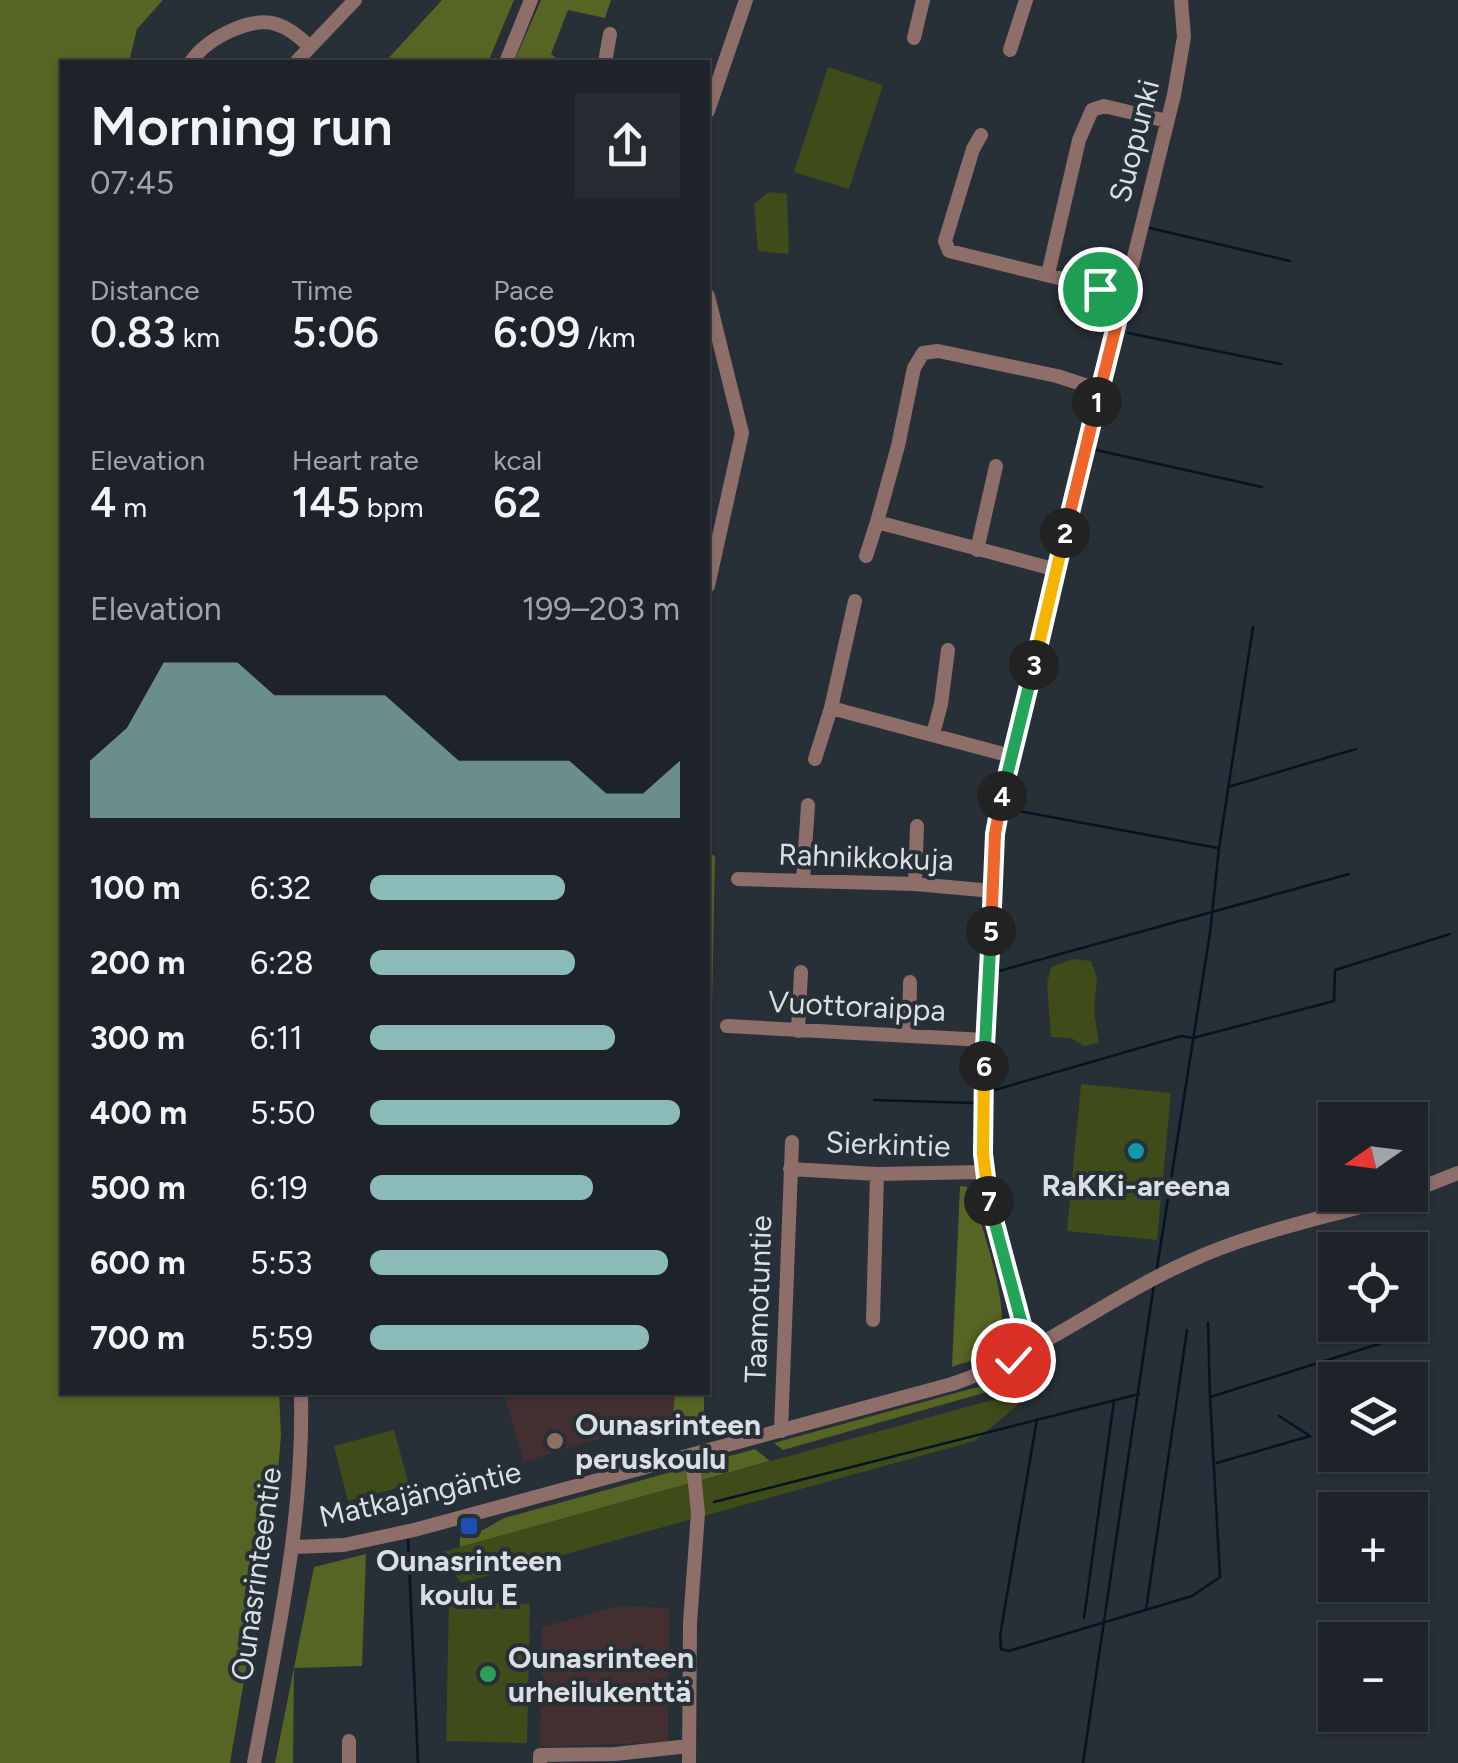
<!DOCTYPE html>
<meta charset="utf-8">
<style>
:root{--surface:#1d2329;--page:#252b31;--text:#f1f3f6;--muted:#a0a4a8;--line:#3b4046;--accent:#8bbbb9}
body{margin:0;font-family:Figtree,sans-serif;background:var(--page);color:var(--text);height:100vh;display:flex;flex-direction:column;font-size:38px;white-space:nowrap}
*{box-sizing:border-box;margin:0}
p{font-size:32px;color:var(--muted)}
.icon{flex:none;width:55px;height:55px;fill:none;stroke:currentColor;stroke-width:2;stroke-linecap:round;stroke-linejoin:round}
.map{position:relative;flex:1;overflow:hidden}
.sheet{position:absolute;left:60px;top:60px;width:650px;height:1335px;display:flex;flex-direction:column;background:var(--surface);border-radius:0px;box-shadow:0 2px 8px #0004,0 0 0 2px var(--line)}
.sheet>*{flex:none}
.needle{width:65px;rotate:256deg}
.fabs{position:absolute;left:1318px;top:1102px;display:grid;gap:20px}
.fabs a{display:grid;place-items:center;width:110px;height:110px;border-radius:0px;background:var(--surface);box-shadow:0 2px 8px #0004,0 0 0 2px var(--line);font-size:50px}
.pin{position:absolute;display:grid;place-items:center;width:85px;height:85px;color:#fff;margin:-42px;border:5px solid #fff;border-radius:50%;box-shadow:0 2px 10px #0007}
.km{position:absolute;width:50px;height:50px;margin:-25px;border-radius:50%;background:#222;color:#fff;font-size:28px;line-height:50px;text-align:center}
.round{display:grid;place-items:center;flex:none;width:105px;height:105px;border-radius:0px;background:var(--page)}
.headline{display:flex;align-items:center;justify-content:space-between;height:170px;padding:0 30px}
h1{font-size:55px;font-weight:600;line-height:75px}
.metrics{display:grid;grid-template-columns:repeat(3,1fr);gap:15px;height:170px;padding:10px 30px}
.metrics div{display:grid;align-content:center}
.metrics b{font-size:42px;font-weight:600}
.metrics small{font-size:28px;font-weight:400}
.metrics p{font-size:28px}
.chart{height:280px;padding:20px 30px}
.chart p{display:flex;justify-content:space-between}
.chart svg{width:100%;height:180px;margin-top:10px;fill:var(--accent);opacity:.7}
ul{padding:0 30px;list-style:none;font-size:32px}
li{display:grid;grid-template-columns:160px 120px 1fr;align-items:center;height:75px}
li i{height:25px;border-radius:12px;background:var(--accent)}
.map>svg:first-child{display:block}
</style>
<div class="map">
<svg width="1458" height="1763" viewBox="0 0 1458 1763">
<rect width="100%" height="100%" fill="#272f37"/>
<!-- education -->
<path fill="#443031" d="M504,1393h171l-1,23 -150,46z
M619,1606l50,2 -1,134 -128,5 2,-120z"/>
<!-- green -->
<path fill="#3f4b19" d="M828,67l55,18 -34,104 -55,-17z
M769,192l18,2 2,60 -31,-3 -4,-47z
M1073,959l18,2 6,17 -3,33 5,32 -15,3 -13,-8 -20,-1 -4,-53 4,-17z
M1081,1084l90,9 -14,147 -90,-9z
M1039,1387l-64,54 -514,142 -12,-17 -13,4 -5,-15z
M394,1430l15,55 -61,16 -14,-55z
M449,1601l81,3 -3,139 -81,-2z"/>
<!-- forest -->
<path fill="#566523" d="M0,0h163l-26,29 -8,33h-67v1330l217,1 2,41 -8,103 -21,71v26l-22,129h-230z
M442,0h72l-26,62h-103z
M541,0h70l-6,18 -37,-8 -17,44 11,8h-48z
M708,853l7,3 -5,251 -2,2z
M960,1186l7,1 5,6c9,34 45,127 23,155 -8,10 -31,14 -43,19z
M985,1385l2,7 -204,58 -9,-7z
M675,1393h29v38l-14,2 -32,-12 15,-5z
M755,1449l15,12 -310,86v-11l23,-6 21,-12z
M366,1554l-4,112 -68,2 -1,95h-18l39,-196z"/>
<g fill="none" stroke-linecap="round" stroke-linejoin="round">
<!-- stream -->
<path stroke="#031422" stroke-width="2.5" d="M1150,228l140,33
M1128,333l153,31
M1096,450l166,37
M1228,787l128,-38
M1008,809l210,39
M999,971l350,-97
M991,1091l190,-55 12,2 141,-37 1,-31 115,-36
M874,1100l99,3 7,-5
M1157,1268l53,-335 9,-85 34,-221
M1208,1323l2,74
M1037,1419l-37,217 1,13 8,2 183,-55 28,-19 -10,-180 207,-65
M1217,1463l93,-27 -31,-20
M714,1502l425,-108
M408,1540l10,223
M1146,1610l41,-280
M1084,1618l30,-217
M1083,1763l71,-479"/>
<!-- minor -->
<path stroke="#8e6e69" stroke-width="14" d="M914,38l9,-38
M1010,50l16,-50
M191,62c14,-22 58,-46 85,-38 13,4 25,14 34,23
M296,62l59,-62
M506,62l25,-62
M605,62l5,-28
M708,111l38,-111
M981,135l-8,14 -28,92 4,10 175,43
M1048,274l31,-134 13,-30 12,-4 63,15
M708,296l34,137 -34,153
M977,550l19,-84
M866,556l11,-34
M1057,570l-180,-48 21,-76 16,-78 9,-15 15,-2 119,25 43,14
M831,708l180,48
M933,734l8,-30 7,-54
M815,759l16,-51 24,-107
M738,879l177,5 78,7
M803,881l5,-76
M915,884l2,-58
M727,1026l258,14
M798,1031l3,-59
M909,1036l1,-54
M790,1169l87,5 107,-2
M1410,1192l48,-19
M873,1320l4,-146
M1029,1351l-38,-139 -8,-58 12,-320 16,-78 163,-661 10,-58 -3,-37
M781,1431l11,-289
M294,1547l50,-2 70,-15 538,-146c86,-29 156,-87 238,-123 67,-31 141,-44 212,-66
M349,1741v22
M254,1763c23,-126 50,-241 47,-371
M540,1763v-8l75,-1 74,-8
M689,1763l1,-140 8,-110 -6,-58"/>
</g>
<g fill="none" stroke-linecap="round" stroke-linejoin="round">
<defs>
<path id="split-1" d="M1097,402l27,-108 -24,-5"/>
<path id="split-2" d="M1065,533l32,-131"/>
<path id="split-3" d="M1034,665l31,-132"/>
<path id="split-4" d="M1002,796l32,-131"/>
<path id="split-5" d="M991,931l4,-97 7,-38"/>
<path id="split-6" d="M984,1066l7,-135"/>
<path id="split-7" d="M984,1066l-1,88 6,47"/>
<path id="split-8" d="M989,1201l35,131"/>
<path id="split-9" d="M1013,1360l16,-9 -5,-19"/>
</defs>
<!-- split-1 casing -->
<use href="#split-1" stroke="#fff" stroke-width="20"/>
<!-- split-2 casing -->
<use href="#split-2" stroke="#fff" stroke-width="20"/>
<!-- split-3 casing -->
<use href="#split-3" stroke="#fff" stroke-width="20"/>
<!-- split-4 casing -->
<use href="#split-4" stroke="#fff" stroke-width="20"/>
<!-- split-5 casing -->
<use href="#split-5" stroke="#fff" stroke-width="20"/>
<!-- split-6 casing -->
<use href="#split-6" stroke="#fff" stroke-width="20"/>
<!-- split-7 casing -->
<use href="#split-7" stroke="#fff" stroke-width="20"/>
<!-- split-8 casing -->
<use href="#split-8" stroke="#fff" stroke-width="20"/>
<!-- split-9 casing -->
<use href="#split-9" stroke="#fff" stroke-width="20"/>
<!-- split-1 -->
<use href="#split-1" stroke="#f0652b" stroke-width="12"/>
<!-- split-2 -->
<use href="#split-2" stroke="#f0652b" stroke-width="12"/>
<!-- split-3 -->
<use href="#split-3" stroke="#f5b400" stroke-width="12"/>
<!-- split-4 -->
<use href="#split-4" stroke="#22a559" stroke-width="12"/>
<!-- split-5 -->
<use href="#split-5" stroke="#f0652b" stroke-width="12"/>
<!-- split-6 -->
<use href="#split-6" stroke="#22a559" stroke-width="12"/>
<!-- split-7 -->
<use href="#split-7" stroke="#f5b400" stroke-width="12"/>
<!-- split-8 -->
<use href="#split-8" stroke="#22a559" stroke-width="12"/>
<!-- split-9 -->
<use href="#split-9" stroke="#f5b400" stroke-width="12"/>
</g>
<!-- markers -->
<circle fill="#0f9aa8" stroke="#272f37" stroke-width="4" cx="1136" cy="1151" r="10"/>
<circle fill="#8d6e63" stroke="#272f37" stroke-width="4" cx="555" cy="1441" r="10"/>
<rect fill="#1a4fb4" stroke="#272f37" stroke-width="4" x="459" y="1516" width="20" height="20" rx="5"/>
<circle fill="#2e9e5b" stroke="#272f37" stroke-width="4" cx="488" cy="1674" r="10"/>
<g text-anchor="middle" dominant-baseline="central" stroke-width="8" stroke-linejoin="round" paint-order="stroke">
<!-- street labels -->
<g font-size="30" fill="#d9dfe4" stroke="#272f37">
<text transform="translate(1134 141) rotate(-76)">Suopunki</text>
<text transform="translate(866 857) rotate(2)">Rahnikkokuja</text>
<text transform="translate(857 1006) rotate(3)">Vuottoraippa</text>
<text transform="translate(888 1144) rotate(2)">Sierkintie</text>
<text transform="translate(758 1299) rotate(-88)">Taamotuntie</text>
<text transform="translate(420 1494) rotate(-13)">Matkajängäntie</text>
<text transform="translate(256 1574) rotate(-82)">Ounasrinteentie</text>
</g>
<!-- poi labels -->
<g font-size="30" font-weight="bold" fill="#d9dfe4" stroke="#272f37">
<text x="1136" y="1185">RaKKi-areena</text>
<text x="575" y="1424" text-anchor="start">Ounasrinteen<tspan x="575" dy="34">peruskoulu</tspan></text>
<text x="469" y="1560">Ounasrinteen<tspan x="469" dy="34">koulu E</tspan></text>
<text x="508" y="1657" text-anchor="start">Ounasrinteen<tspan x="508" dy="34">urheilukenttä</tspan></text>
</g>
</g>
</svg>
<div class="fabs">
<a><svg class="needle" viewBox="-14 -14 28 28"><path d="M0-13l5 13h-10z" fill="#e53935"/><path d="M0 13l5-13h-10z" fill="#a0a4a8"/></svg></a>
<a><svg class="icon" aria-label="locate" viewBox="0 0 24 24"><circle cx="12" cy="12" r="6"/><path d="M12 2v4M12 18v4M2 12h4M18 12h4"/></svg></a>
<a><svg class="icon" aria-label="layers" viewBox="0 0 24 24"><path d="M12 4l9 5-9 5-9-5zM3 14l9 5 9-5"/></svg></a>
<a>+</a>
<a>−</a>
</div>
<div class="pin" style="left:1100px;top:289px;background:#1e9e55"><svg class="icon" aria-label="arrive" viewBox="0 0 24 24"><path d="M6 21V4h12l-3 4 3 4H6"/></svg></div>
<div class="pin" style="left:1013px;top:1360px;background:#d93025"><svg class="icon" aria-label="check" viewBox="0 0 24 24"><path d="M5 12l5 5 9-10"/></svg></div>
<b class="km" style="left:1097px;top:402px">1</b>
<b class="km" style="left:1065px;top:533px">2</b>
<b class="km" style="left:1034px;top:665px">3</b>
<b class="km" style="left:1002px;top:796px">4</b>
<b class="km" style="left:991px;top:931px">5</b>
<b class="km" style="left:984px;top:1066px">6</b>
<b class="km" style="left:989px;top:1201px">7</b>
<section class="sheet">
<div class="headline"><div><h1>Morning run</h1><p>07:45</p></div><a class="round"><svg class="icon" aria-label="share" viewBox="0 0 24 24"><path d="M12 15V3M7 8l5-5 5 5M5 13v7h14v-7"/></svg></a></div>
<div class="metrics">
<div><p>Distance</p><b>0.83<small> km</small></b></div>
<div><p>Time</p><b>5:06</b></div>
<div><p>Pace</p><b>6:09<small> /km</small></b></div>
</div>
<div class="metrics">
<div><p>Elevation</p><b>4<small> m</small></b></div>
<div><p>Heart rate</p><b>145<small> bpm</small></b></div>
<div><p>kcal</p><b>62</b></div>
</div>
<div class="chart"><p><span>Elevation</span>199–203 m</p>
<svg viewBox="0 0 160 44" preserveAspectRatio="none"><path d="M0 44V30L10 22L20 6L30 6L40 6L50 14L60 14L70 14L80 14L90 22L100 30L110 30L120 30L130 30L140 38L150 38L160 30V44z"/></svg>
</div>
<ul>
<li><b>100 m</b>6:32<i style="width:63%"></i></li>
<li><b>200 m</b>6:28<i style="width:66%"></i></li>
<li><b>300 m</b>6:11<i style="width:79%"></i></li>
<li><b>400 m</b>5:50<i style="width:100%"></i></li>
<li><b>500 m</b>6:19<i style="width:72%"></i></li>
<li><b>600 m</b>5:53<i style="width:96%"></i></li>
<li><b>700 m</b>5:59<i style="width:90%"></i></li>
</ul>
</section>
</div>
